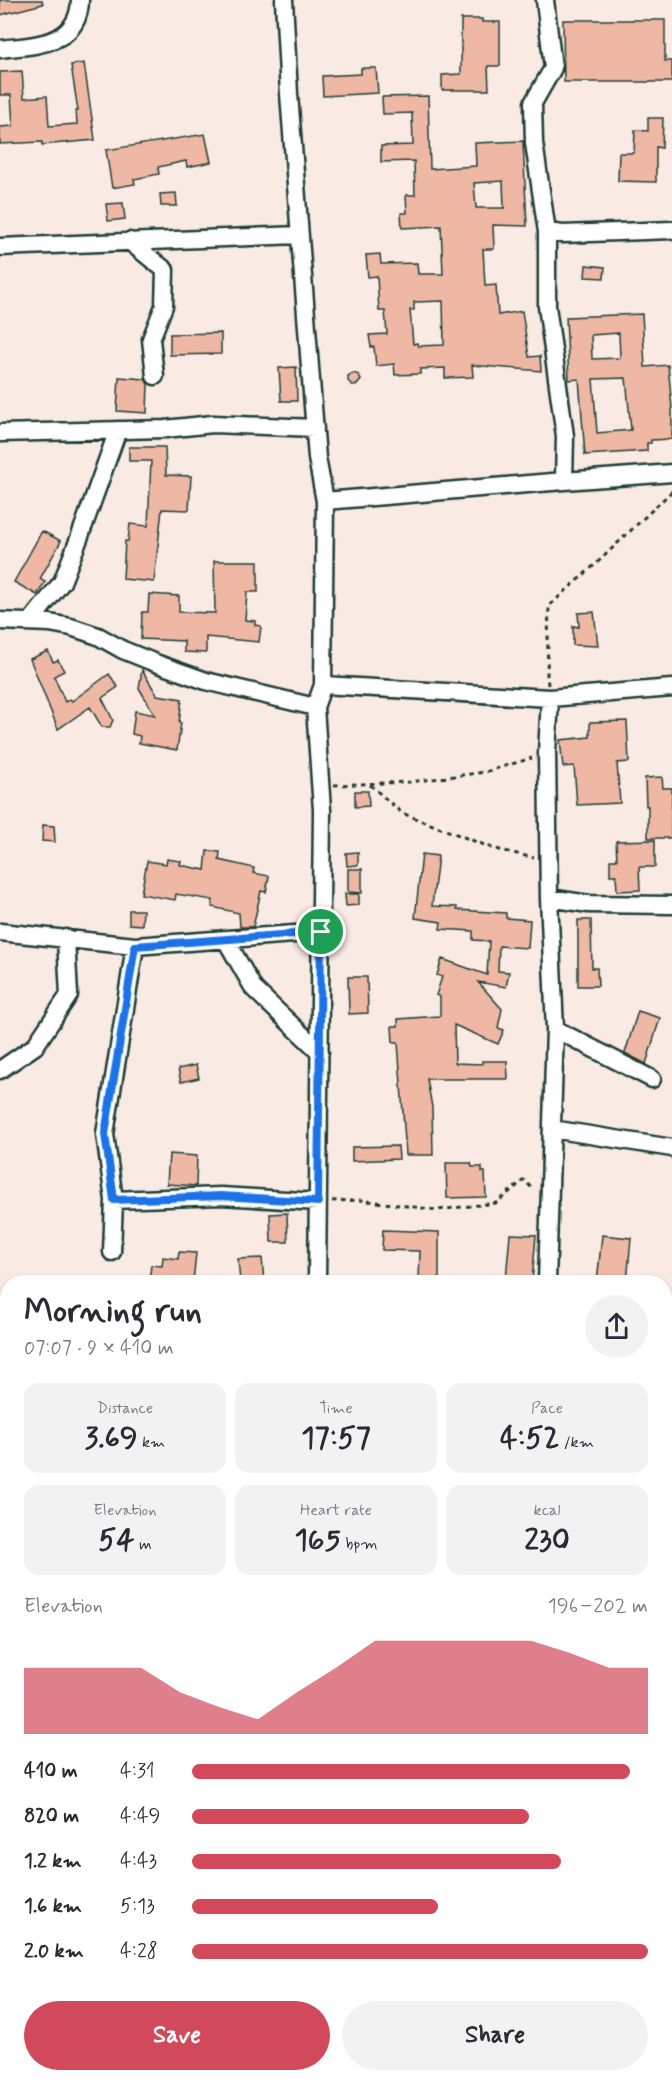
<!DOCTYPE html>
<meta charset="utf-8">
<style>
:root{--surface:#fff;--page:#f2f2f3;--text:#2b2b33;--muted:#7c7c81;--accent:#d1495b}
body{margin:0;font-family:Mynerve,sans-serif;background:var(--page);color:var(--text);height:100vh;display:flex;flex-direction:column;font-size:22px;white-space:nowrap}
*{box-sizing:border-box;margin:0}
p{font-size:20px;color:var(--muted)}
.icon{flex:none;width:33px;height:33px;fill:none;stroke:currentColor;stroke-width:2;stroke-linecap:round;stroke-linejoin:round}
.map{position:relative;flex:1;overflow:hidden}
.sheet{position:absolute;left:0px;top:1275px;width:672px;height:807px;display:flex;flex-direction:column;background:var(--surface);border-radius:24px 24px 0 0;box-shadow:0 2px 4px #0004}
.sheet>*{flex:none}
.pin{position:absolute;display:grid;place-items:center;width:51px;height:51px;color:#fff;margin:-26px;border:3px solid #fff;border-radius:50%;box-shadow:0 2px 6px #0007}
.round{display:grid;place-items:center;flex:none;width:63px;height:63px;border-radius:32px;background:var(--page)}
.headline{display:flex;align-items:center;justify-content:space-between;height:102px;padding:0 24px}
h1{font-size:33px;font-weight:800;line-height:45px}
.metrics{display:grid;grid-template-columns:repeat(3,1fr);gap:9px;height:102px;padding:6px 24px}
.metrics div{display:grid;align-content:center;border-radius:15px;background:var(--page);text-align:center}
.metrics b{font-size:30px;font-weight:800}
.metrics small{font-size:16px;font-weight:400}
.metrics p{font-size:16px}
.chart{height:168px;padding:12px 24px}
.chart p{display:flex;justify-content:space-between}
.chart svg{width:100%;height:108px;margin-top:6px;fill:var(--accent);opacity:.7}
.primary-button{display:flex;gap:12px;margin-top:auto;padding:12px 24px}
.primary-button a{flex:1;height:69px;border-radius:36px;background:var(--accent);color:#fff;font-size:24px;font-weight:800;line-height:69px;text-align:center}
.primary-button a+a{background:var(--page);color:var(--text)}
ul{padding:0 24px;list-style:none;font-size:20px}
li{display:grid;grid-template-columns:96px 72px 1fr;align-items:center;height:45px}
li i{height:15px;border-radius:8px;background:var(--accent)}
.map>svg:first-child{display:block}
</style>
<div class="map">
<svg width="672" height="2082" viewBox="0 0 672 2082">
<rect width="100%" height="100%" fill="#faeae4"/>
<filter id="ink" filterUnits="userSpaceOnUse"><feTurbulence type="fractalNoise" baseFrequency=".0167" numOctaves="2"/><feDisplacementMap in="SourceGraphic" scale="12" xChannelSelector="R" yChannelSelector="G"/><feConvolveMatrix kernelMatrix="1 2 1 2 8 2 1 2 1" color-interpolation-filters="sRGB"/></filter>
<g filter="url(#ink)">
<!-- building -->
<path fill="#efb8a4" stroke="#1f3d34" stroke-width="1.5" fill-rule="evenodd" d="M0,0h42l1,4 -43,11z
M461,19h21v3h18v44h-12l1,24h-47v-15l19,-1z
M563,20h102v41h7v21h-108z
M84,63l11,77 -53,5v-3l-42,2v-17l13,-1 -2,-31h-11v-23l22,-1 2,27 23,-2 2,30 28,-2 -1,-13h2l-7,-46z
M361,68h15l2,25 -55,3 -1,-20 39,-2z
M428,96l2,73 46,-3 -1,-23 48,-2 4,85 -34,-1 1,24h-11l2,37 11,-1 2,30 24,-4 7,46 11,-1 1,15 -69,-6 1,12 -28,1v-10l-25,1v5l-25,1 -1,-11 -18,2 -2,-19h-3l-2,-12 18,-1 -2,-23h-6l-2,-35 -9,1 -2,-22 14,-1 1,10 36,-1 1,11h25l-2,-48 -39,2 -1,-15h6l-1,-18h9l-1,-34 -33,1v-16l32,-1 -1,-32 -29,1 -1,-17zM503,181l1,27h-28l-2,-25zM443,301l1,44 -26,1 -1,-3 -4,1 -3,-34h4v-8z
M648,118h15l-1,30 -6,-1v35l-38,-1 1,-28h15l1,-23 13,1z
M205,134l6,28 -24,5 -1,-6 -28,6 1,7 -25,5 1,5 -23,4 -6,-38z
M176,193l1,13h-16l-1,-12z
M123,203l2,16 -17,2 -2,-17z
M586,265l19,2 -1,11 -19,-1z
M642,314l3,53 23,-2 4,43v31l-21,1v3h-4v8l-62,4 -6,-76 -10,1 -3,-63zM619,333l1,25 -28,1 -1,-24zM626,378l5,52 -34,3 -4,-54z
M221,333v21l-51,1v-21z
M296,367l1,34h-16l-2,-33z
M353,373l6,2 2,5 -4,5h-5l-4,-4v-5z
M119,377l26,2 3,5 -1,29 -30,-2z
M129,447h36l1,28 25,1 -2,34 -27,-1 -8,73 -31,-3 2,-38h3l2,-17 18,2 3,-65h-22z
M42,531l19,10 -21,38 5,3 -8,13 -23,-13z
M214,561h44v31h-11l-2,28 10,1v4l6,1 -2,16 -53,-5v16l-22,-1v-11l-43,-2 1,-27h6l1,-18 30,2v16l36,1z
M594,612l4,34 -25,-1v-19l6,1 -1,-14z
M48,651l5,11 5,-2 6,11 -10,5 11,26 5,-3 2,2 37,-27 9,13 -16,11 11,22 -3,7h-8l-12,-20 -32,22 -28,-70z
M142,670l15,25 25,4 -3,24h2l-4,27 -38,-7 1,-7 -8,-2 3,-23 20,4 -16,-27z
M627,721l2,41 -12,1 3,40 -43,2 -3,-39 -11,1 -3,-27 30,-3v-15z
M662,777l1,11h9l-1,50h-23v-32h-2l-1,-28z
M355,791h13l1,15 -14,1z
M43,825l11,1 1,16 -13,-1z
M655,840v27h-16l1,23 -23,1 -1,-16h-6v-15h7l-1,-19z
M207,851l13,1 -1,8 35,8 -1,5 16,3 -3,16 -5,-1 -8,36h-13l-1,-14 -27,-6 1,-7 -37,-6 -1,6 -34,-6 6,-33 19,3 1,-5 14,2 -1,4 25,5z
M358,852v13l-11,1 -1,-13z
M422,854l16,2 -6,50 25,1v3l49,3v5l24,2 -2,28 -29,-2 -1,25 11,1 -3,15 -28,-5 24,27 -4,19 6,2 -6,14 -44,-19 1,38 27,1v-3h25l1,18h-81l5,28 1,48h-27l-8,-113h-5l-1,-16h6v-7l42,-3v-19l-4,-2 6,-18 -5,-2 5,-16 45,16 2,-34 -16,-1v-9l-33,-2 1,-7 -26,-4z
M348,869h14v24l-14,-1z
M345,894h14v11l-13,1z
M129,910h14l-1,15 -13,-1z
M578,920h13l1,48h5l1,18h-20z
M348,977h19l1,36 -19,1z
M638,1011l22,7 -14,46 -21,-11z
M196,1065l3,13 -18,4 -3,-13z
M398,1146l1,13 -47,2v-14z
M169,1154l28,2 -1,30 -29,-2z
M446,1163h25l1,4h10v5h3l1,25 -39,1z
M287,1213l1,29h-17l-1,-28z
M383,1230l56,2v49h-20l1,-30 -38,-1z
M510,1234l26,1 -4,46 -26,-2z
M602,1235l29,3 -4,44h-30z
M179,1252l17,1 -3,29h-44l2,-17 11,1 1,-9 15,2z
M262,1258l2,24h-24l-2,-23z"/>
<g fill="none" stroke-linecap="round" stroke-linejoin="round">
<defs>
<path id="minor" d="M284,0l5,94 28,364 8,43 -2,184 -8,22 7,103 -5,472
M545,0l8,68 -20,35 1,40 13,89
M0,49c34,-4 79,-3 80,-49
M129,241l36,29 -1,36 -13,33 4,37
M0,247l299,-12
M0,433l165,-4 48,-5 102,4
M564,481l108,-8
M325,501l239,-20 1,-45 -18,-130v-74l16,2 109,-4
M0,621l50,2 21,4 27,9 25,14 35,14 48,17 109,26
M30,622l32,-40 18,-46 38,-106
M323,685l227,13 122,-10
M550,698l-3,55 2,145 40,6 83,1
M0,932l135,14 186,-14
M226,940l28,49 66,63
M555,1029l97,50
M0,1070l35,-24 34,-51 -3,-57
M552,1129l120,19
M114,1200l-9,-66 30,-188
M112,1252l2,-52 107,-4 97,6
M547,1282l8,-253 -6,-131
M664,1333l8,1
M0,1354l8,1
M664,1537h8
M0,1590l8,1
M0,1861l8,1
M664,1947l8,1
M0,2062l8,1
M89,2074l57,8
M306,2074l50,8
M288,2082l1,-8
M464,2082l2,-8"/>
</defs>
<!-- minor casing -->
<use href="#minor" stroke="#1f3d34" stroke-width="21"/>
<!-- path -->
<path stroke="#1f3d34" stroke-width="3" stroke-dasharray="4.5 4.5" stroke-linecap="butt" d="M548,685l-1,-10 2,-69 51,-46 72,-69
M334,785l76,-3 75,-10 47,-14
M370,785l32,28 90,35 42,10
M332,1201l29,-1 76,10 59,-7 28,-23 10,10"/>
<!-- minor -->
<use href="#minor" stroke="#fff" stroke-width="16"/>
</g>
</g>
<g fill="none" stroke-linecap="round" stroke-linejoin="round" filter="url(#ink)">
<defs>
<path id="route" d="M321,932l-3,270 -97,-6 -107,4 -9,-66 30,-188z"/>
</defs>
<!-- route casing -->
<use href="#route" stroke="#fff" stroke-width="12"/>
<!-- route -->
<use href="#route" stroke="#1a73e8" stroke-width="8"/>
</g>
</svg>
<div class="pin" style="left:321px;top:932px;background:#1e9e55"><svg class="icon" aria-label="arrive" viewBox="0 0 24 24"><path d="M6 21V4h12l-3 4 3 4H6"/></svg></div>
<section class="sheet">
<div class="headline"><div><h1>Morning run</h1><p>07:07 · 9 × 410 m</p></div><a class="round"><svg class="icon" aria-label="share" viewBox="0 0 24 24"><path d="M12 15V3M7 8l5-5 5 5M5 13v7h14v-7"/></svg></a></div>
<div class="metrics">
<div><p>Distance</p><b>3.69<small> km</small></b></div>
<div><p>Time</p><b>17:57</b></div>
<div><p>Pace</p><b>4:52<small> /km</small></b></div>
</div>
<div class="metrics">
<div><p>Elevation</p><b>54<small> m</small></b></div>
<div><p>Heart rate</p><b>165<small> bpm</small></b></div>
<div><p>kcal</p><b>230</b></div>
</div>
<div class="chart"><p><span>Elevation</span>196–202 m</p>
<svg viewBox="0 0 160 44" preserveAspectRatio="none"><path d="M0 44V17L10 17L20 17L30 17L40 27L50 33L60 38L70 27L80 17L90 6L100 6L110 6L120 6L130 6L140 11L150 17L160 17V44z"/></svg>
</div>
<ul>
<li><b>410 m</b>4:31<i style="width:96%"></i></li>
<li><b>820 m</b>4:49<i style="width:74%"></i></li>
<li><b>1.2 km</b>4:43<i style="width:81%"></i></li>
<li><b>1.6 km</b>5:13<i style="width:54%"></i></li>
<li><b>2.0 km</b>4:28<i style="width:100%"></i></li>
</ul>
<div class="primary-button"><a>Save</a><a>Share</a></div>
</section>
</div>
